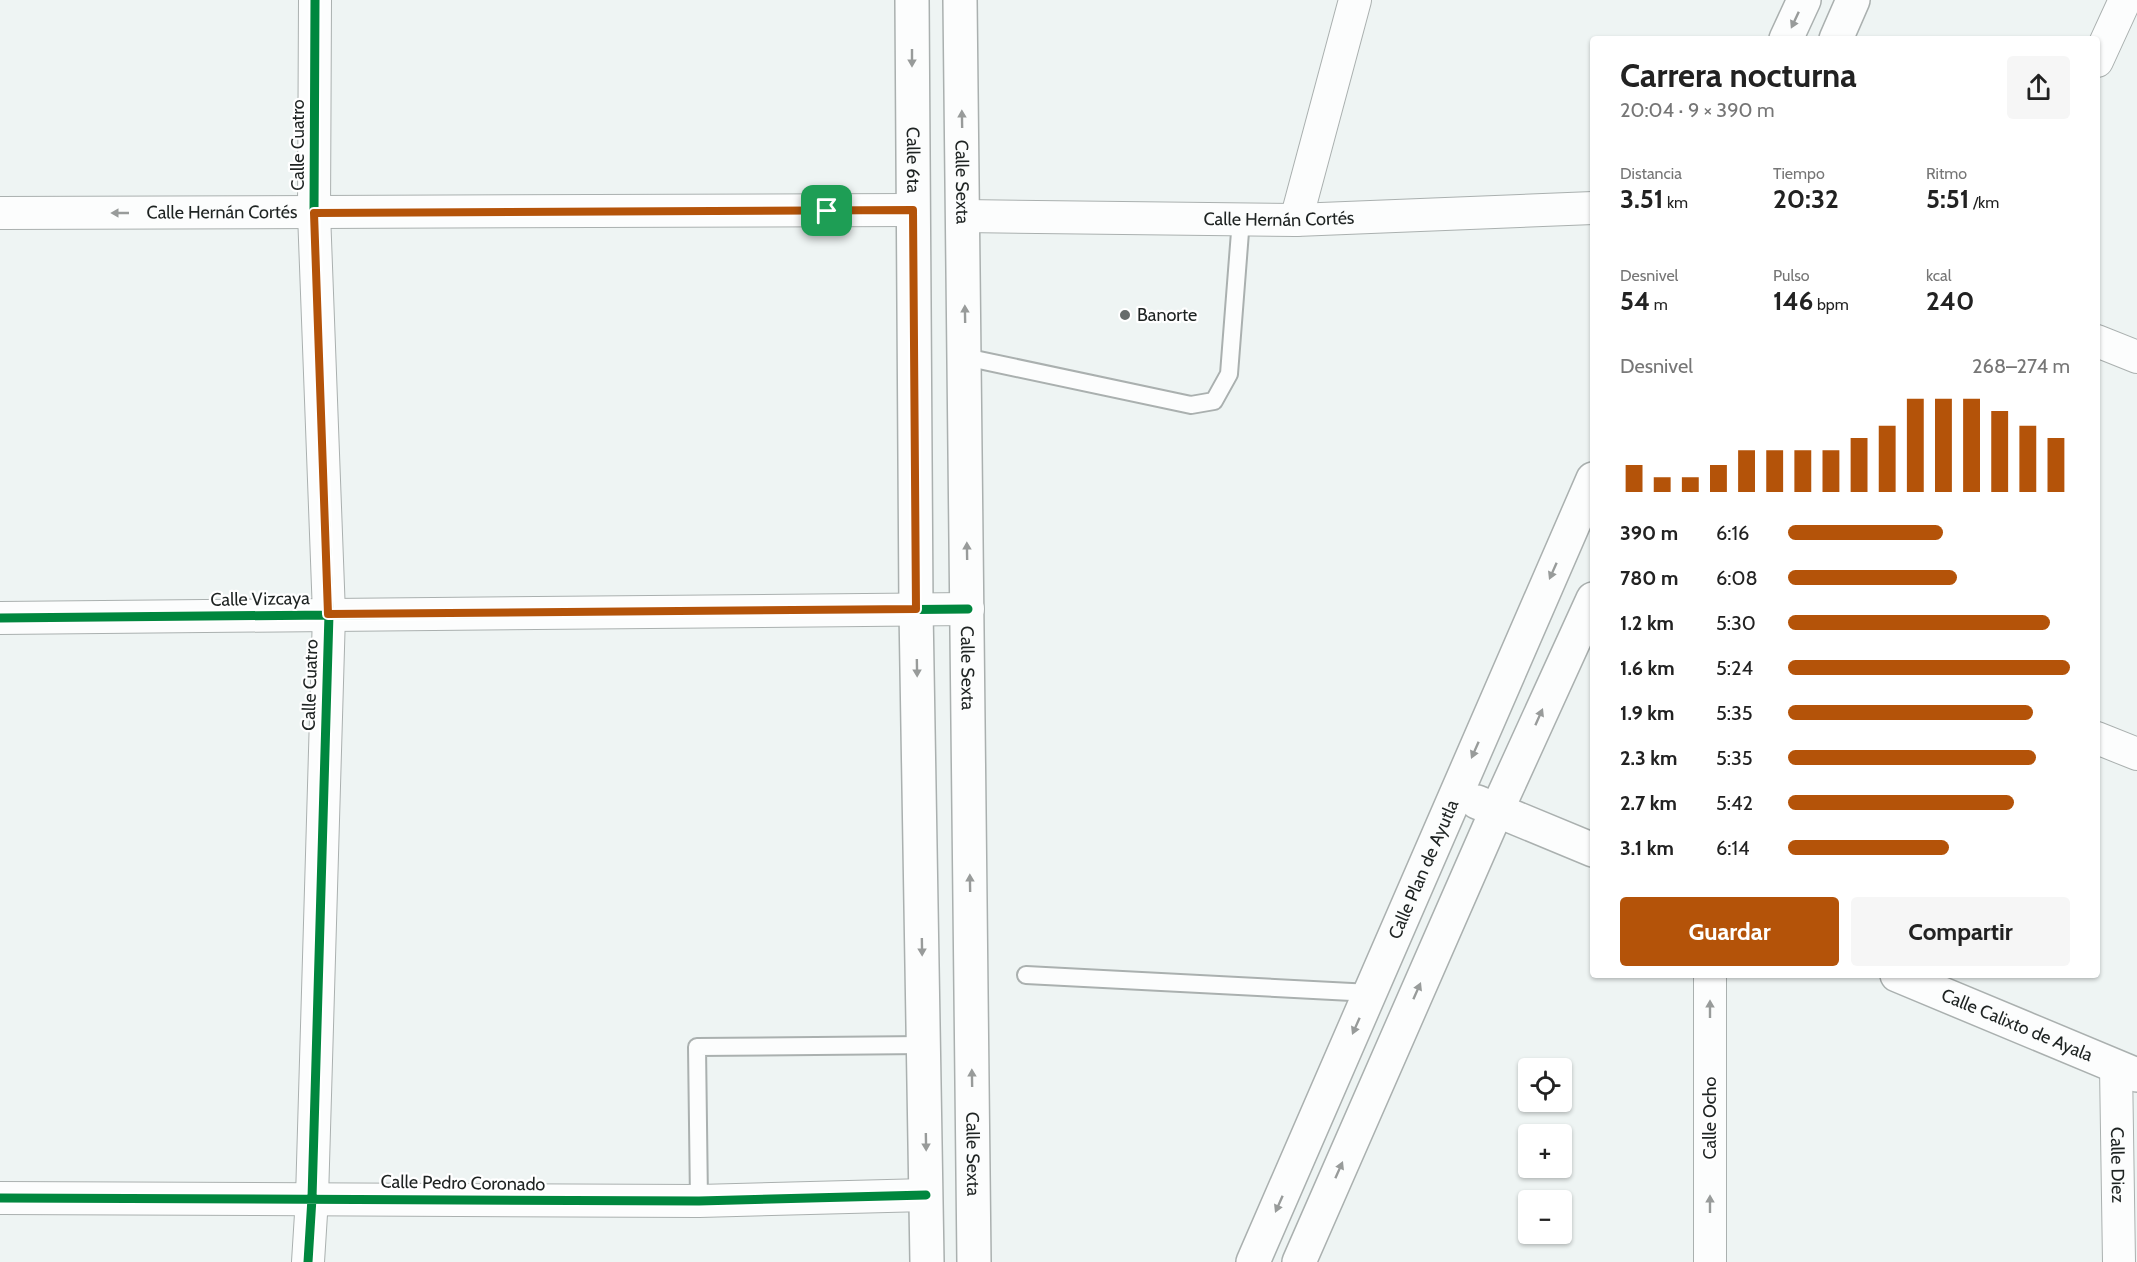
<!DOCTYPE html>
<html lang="es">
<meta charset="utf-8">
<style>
:root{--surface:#fff;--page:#f6f6f6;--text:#222;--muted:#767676;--accent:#b45309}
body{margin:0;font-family:Cabin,sans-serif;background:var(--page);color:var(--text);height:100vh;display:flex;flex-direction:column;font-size:22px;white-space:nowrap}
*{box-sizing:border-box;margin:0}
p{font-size:20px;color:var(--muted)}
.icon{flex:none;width:33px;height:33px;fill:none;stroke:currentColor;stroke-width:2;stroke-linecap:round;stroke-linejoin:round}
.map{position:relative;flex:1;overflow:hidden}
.drawer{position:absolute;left:1590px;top:36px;width:510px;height:942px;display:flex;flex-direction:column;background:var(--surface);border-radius:6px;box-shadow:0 2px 4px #0004}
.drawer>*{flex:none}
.fabs{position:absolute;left:1518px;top:1058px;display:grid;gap:12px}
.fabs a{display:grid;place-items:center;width:54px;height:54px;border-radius:6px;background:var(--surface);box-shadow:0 2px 4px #0004;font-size:30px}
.pin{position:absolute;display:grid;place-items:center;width:51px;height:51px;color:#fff;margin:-26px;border-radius:12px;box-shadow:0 3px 9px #0006}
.round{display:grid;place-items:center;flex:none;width:63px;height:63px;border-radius:6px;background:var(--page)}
.overview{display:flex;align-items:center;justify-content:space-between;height:102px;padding:0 30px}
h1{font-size:33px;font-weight:700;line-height:45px}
.metrics{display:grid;grid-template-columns:repeat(3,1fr);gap:9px;height:102px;padding:6px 30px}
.metrics div{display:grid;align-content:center}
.metrics b{font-size:26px;font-weight:700}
.metrics small{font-size:16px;font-weight:400}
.metrics p{font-size:16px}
.chart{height:168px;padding:12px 30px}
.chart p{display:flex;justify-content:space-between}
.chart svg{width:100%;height:108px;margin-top:6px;stroke:var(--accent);stroke-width:6}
.primary-button{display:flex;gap:12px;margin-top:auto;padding:12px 30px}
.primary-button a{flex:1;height:69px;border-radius:6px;background:var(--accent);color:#fff;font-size:24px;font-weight:700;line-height:69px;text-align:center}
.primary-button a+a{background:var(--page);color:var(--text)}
ul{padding:0 30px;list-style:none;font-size:20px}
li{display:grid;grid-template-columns:96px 72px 1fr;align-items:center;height:45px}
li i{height:15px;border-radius:8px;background:var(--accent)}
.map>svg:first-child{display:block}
</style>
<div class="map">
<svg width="2137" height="1262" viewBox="0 0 2137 1262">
<rect width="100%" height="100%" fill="#eef4f3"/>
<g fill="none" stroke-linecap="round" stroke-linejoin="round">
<defs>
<path id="lane" d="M965,357l226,48 23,-4 15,-27 12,-155
M1026,975l345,18
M699,1201l-2,-154 227,-2"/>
<g id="street">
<path d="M2097,61l28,-61"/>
<path id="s1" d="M0,213l913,-3"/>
<path id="s2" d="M964,216l332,4 297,-12"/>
<path d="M1296,220l59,-220"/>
<path d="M2097,341l40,16"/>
<path d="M0,618l968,-9"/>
<path d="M2097,738l40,16"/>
<path id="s3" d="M2116,1067l3,195"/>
<path d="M0,1198l699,3 227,-6"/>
<path d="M308,1262l4,-64 17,-584 -15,-401 1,-213"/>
<path d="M1710,1262v-287"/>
</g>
<g id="secondary">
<path d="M1786,39l18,-39"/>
<path d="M1836,39l17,-39"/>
<path d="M1477,802l116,48"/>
<path id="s4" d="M1897,975l240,100"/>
<path id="s5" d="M1253,1262l340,-783"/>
<path d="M1299,1262l197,-450 97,-213"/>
</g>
<g id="primary">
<path id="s6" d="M912,0l4,609 11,653"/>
<path id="s7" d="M960,0l14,1262"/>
</g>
</defs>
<!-- lane casing -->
<use href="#lane" stroke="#aab0af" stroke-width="20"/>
<!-- street casing -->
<use href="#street" stroke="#aab0af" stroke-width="34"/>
<!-- secondary casing -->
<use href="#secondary" stroke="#aab0af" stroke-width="36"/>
<!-- primary casing -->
<use href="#primary" stroke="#aab0af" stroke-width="36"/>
<!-- lane -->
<use href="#lane" stroke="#fcfdfd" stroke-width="16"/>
<!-- street -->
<use href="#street" stroke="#fcfdfd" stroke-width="32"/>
<!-- secondary -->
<use href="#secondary" stroke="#fcfdfd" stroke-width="33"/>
<!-- primary -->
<use href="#primary" stroke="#fcfdfd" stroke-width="33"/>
<defs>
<path id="cycleway" d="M0,618l968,-9
M0,1198l699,3 227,-6
M308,1262l4,-64 17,-584 -15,-401 1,-213"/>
</defs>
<!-- cycleway casing -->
<use href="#cycleway" stroke="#fff" stroke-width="13"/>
<!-- cycleway -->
<use href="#cycleway" stroke="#00873e" stroke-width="9"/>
</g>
<!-- one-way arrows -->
<defs><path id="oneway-solid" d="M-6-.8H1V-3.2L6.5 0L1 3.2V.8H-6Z" transform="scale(1.5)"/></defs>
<g fill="#989b9a">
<use href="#oneway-solid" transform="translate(1795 20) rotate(115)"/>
<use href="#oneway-solid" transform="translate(912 58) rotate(90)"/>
<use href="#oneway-solid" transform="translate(962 119) rotate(-91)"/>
<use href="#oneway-solid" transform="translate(120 213) rotate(180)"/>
<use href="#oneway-solid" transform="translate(965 314) rotate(-91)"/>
<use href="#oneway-solid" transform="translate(967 551) rotate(-91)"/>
<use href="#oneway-solid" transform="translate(1553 571) rotate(114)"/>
<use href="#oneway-solid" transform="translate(917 668) rotate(89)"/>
<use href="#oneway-solid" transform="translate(1539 717) rotate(-66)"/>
<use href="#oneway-solid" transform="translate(1475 750) rotate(114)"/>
<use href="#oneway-solid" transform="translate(970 883) rotate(-91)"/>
<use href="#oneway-solid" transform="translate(922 947) rotate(89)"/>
<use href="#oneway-solid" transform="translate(1417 991) rotate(-66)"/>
<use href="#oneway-solid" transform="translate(1710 1009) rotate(-90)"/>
<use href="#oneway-solid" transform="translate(1356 1026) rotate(114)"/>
<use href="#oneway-solid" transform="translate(972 1078) rotate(-91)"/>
<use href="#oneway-solid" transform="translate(926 1142) rotate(89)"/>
<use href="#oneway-solid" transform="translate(1339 1170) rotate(-66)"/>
<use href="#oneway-solid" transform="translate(1279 1204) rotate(114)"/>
<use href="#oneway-solid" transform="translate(1710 1204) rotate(-90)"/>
</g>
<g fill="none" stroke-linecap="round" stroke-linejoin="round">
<defs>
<path id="route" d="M913,210l3,399 -588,5 -14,-401z"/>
</defs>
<!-- route casing -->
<use href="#route" stroke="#fff" stroke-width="12"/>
<!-- route -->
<use href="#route" stroke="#b45309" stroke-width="8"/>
</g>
<!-- markers -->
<circle fill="#676c6b" stroke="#fff" stroke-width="2" cx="1125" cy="315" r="6"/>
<g text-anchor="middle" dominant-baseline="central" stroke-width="4.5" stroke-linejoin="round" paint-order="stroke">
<!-- street labels -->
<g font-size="18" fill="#1e2322" stroke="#fff">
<text transform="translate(298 145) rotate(-90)">Calle Cuatro</text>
<text stroke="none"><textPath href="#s6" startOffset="160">Calle 6ta</textPath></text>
<text stroke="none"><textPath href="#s7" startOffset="182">Calle Sexta</textPath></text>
<text stroke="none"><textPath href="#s1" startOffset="222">Calle Hernán Cortés</textPath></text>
<text stroke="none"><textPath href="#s2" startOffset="315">Calle Hernán Cortés</textPath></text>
<text transform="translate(260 599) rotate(-1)">Calle Vizcaya</text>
<text stroke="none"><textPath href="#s7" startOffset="668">Calle Sexta</textPath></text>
<text transform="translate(310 685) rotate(-88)">Calle Cuatro</text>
<text stroke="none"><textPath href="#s5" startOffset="428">Calle Plan de Ayutla</textPath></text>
<text stroke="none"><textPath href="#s4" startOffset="130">Calle Calixto de Ayala</textPath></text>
<text transform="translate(1710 1118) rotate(-90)">Calle Ocho</text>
<text stroke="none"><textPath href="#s7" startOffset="1154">Calle Sexta</textPath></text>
<text stroke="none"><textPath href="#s3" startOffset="98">Calle Diez</textPath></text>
<text transform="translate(463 1183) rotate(1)">Calle Pedro Coronado</text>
</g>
<!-- poi labels -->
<g font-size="18" fill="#1e2322" stroke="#fff" text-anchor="start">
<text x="1137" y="315">Banorte</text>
</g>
</g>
</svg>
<div class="fabs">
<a><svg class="icon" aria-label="locate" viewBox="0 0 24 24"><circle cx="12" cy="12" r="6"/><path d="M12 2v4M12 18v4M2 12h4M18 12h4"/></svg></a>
<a>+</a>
<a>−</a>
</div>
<div class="pin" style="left:827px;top:211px;background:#1e9e55"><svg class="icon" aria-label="arrive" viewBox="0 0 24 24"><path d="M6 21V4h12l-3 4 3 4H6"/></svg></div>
<section class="drawer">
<div class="overview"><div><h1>Carrera nocturna</h1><p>20:04 · 9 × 390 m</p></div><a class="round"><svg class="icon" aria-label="share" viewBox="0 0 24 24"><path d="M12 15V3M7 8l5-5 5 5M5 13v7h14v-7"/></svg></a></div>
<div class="metrics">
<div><p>Distancia</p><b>3.51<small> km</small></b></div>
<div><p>Tiempo</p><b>20:32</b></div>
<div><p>Ritmo</p><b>5:51<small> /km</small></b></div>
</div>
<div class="metrics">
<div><p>Desnivel</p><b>54<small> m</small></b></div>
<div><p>Pulso</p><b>146<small> bpm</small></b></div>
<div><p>kcal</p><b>240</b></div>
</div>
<div class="chart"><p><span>Desnivel</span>268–274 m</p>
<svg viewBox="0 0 160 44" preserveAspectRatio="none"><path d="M5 44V33M15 44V38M25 44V38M35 44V33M45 44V27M55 44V27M65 44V27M75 44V27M85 44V22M95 44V17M105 44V6M115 44V6M125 44V6M135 44V11M145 44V17M155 44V22"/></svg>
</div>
<ul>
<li><b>390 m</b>6:16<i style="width:55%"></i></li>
<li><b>780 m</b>6:08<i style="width:60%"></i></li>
<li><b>1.2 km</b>5:30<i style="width:93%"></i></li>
<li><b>1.6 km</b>5:24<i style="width:100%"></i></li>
<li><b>1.9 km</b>5:35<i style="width:87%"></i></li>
<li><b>2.3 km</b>5:35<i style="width:88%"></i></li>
<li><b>2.7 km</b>5:42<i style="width:80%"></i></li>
<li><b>3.1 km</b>6:14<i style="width:57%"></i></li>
</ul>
<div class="primary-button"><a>Guardar</a><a>Compartir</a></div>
</section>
</div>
